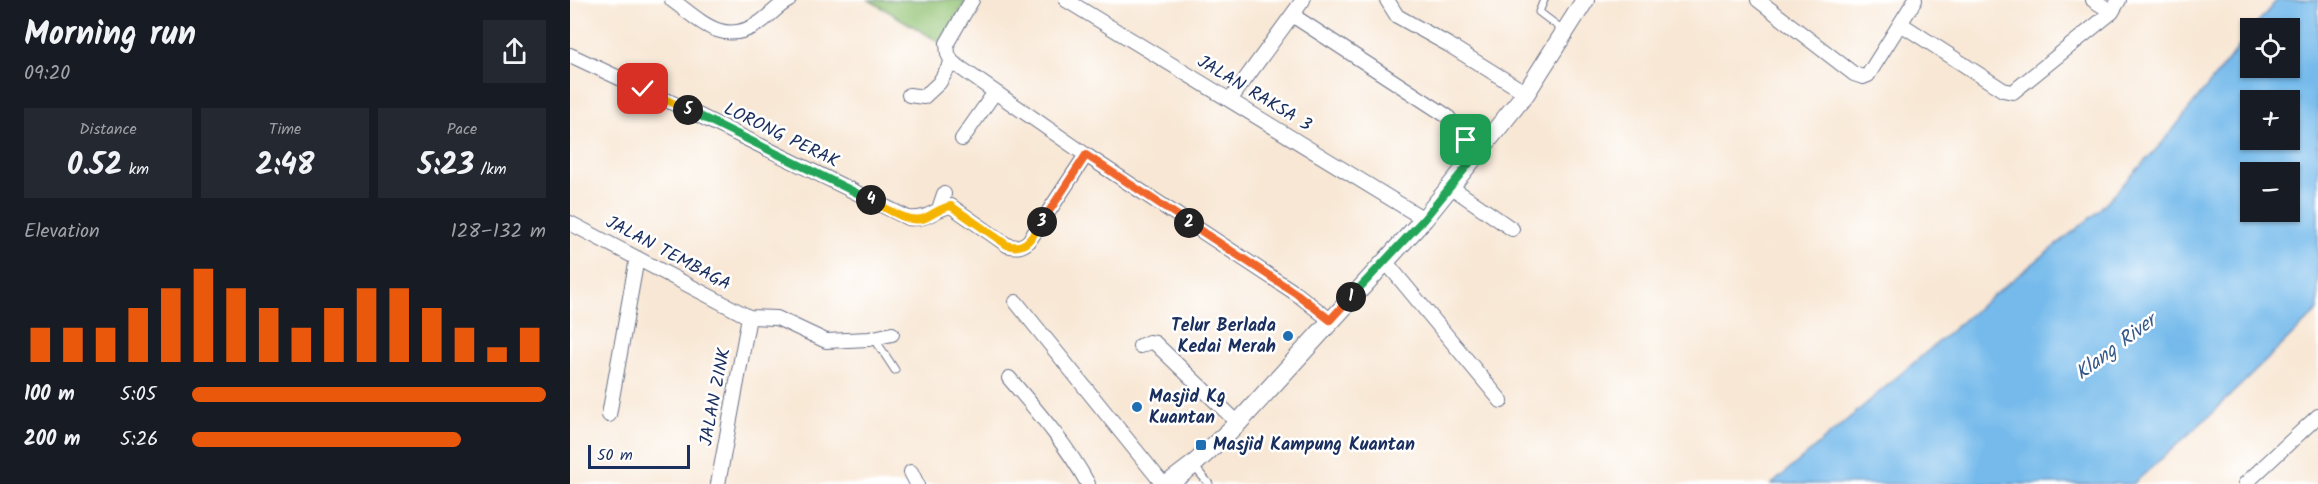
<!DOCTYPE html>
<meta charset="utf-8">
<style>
:root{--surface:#171b24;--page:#242831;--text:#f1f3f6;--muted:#9ea1a6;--accent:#ea580c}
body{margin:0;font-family:Kalam,sans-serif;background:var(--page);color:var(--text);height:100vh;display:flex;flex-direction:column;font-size:22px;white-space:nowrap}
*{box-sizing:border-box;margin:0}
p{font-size:20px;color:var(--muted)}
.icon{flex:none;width:33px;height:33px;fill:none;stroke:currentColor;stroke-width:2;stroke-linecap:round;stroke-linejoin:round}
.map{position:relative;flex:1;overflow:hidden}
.side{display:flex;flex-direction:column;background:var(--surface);width:570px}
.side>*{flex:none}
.fabs{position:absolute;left:1670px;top:18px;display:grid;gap:12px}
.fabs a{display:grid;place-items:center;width:60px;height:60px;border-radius:0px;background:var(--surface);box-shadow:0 2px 4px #0004;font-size:30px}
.scale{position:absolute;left:18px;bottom:15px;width:102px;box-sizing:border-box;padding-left:6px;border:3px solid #1b2f5e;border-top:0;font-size:16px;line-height:21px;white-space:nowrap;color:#1b2f5e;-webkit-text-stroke:4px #fff;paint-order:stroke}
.pin{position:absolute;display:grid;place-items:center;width:51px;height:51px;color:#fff;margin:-26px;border-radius:12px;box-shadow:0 3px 9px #0006}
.km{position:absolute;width:30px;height:30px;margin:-15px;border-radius:50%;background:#222;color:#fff;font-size:16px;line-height:30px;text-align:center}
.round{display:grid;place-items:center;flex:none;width:63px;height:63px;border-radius:0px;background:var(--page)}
.head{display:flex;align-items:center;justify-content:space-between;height:102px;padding:0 24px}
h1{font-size:33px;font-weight:700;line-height:45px}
.figures{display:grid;grid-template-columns:repeat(3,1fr);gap:9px;height:102px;padding:6px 24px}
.figures div{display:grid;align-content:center;border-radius:0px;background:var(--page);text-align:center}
.figures b{font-size:30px;font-weight:700}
.figures small{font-size:16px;font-weight:400}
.figures p{font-size:16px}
.chart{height:168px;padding:12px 24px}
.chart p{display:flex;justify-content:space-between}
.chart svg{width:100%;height:108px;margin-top:6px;stroke:var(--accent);stroke-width:6}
ul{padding:0 24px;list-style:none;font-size:20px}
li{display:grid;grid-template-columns:96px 72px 1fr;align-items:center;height:45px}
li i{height:15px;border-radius:8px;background:var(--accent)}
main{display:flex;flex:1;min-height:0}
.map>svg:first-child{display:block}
</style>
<main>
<section class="side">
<div class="head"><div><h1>Morning run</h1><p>09:20</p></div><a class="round"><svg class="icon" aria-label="share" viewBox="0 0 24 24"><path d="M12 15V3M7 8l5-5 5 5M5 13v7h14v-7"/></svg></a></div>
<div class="figures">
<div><p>Distance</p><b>0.52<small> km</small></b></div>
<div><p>Time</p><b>2:48</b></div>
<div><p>Pace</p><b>5:23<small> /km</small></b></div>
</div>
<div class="chart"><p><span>Elevation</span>128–132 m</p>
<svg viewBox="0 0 160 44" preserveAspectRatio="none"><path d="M5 44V30M15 44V30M25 44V30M35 44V22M45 44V14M55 44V6M65 44V14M75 44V22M85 44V30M95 44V22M105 44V14M115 44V14M125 44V22M135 44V30M145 44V38M155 44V30"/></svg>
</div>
<ul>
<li><b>100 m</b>5:05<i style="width:100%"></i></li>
<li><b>200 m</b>5:26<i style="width:76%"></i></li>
</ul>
</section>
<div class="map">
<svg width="1748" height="484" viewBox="0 0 1748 484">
<rect width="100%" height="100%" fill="#fff"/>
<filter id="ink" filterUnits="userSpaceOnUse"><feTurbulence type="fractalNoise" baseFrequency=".0167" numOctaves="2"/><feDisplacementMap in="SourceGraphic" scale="12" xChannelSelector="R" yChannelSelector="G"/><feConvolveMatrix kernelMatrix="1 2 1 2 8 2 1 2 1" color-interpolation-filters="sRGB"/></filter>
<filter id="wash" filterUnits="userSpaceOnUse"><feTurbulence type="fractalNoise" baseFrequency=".008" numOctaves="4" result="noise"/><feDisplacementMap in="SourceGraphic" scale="24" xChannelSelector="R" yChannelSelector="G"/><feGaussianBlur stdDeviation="1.35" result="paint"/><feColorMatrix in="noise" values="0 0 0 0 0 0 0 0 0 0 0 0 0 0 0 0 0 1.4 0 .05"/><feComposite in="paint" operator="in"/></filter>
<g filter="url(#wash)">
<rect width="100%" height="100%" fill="#f8e7d4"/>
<!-- green -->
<path fill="#92c272" stroke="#567868" stroke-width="1.5" d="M299,0h98l-26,43z"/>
<!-- water -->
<path fill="#74baeb" stroke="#4874a4" stroke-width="1.5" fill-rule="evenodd" d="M1707,0h41v310l-110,107 -75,67h-361l213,-182 110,-88 68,-72 87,-109v35h39v-40h-36zM1680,100h39v40h-39zM1680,172h39v40h-39z"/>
</g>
<g filter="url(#ink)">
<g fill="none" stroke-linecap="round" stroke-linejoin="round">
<defs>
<path id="service" d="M974,0l-5,12 24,18
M304,338l21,32
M623,465l16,19"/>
<path id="minor" d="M102,0c29,21 51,47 87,23 11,-7 18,-17 30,-23
M402,0l-25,43 1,11 4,8 134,93 211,139 33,26
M496,0l358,219
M817,0l10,16 52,29 77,48
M1188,0l96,74 9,3 5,-2 47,-75
M1523,0l19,12
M722,15l155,101 19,24 6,20
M1331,24l102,66 10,2 99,-80 7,-12
M0,55l126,59 212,104c22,2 23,-8 43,-12l56,39c10,3 15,2 22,-4l57,-86
M339,95l15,2 15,-14 13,-21
M660,100l73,-100
M392,139l33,-47
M881,187l61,42
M369,209l5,-15
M0,223l179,94 28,1 49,23 43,-2 23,-5
M815,261l116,140
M446,302l147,182
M570,346l9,-4 6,1 83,80
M439,378c29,34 58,67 79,106
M39,415l28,-157
M341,472l6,12
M148,484l31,-167
M1675,484l73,-68"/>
<path id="tertiary" d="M598,484l25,-19 45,-42 186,-204 102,-126 59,-93"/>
</defs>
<!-- service casing -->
<use href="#service" stroke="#686f87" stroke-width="9"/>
<!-- minor casing -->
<use href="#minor" stroke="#686f87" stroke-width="16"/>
<!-- tertiary casing -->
<use href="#tertiary" stroke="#686f87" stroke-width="20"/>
<!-- service -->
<use href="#service" stroke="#fff" stroke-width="7"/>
<!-- minor -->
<use href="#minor" stroke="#fff" stroke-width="14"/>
<!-- tertiary -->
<use href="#tertiary" stroke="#fff" stroke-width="18"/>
</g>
</g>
<g fill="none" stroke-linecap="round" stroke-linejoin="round" filter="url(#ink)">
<defs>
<path id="split-1" d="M781,297l73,-78 48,-59 -6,-20"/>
<path id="split-2" d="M619,223l108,71 33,26 21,-23"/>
<path id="split-3" d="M472,222l44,-67 103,68"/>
<path id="split-4" d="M301,200c14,7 38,25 54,18 9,-4 15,-10 26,-12l56,39c19,6 25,-8 35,-23"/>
<path id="split-5" d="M118,110l183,90"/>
<path id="split-6" d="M73,89l45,21"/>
</defs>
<!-- split-1 casing -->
<use href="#split-1" stroke="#fff" stroke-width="12"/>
<!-- split-2 casing -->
<use href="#split-2" stroke="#fff" stroke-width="12"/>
<!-- split-3 casing -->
<use href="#split-3" stroke="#fff" stroke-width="12"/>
<!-- split-4 casing -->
<use href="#split-4" stroke="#fff" stroke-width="12"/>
<!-- split-5 casing -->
<use href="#split-5" stroke="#fff" stroke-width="12"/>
<!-- split-6 casing -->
<use href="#split-6" stroke="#fff" stroke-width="12"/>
<!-- split-1 -->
<use href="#split-1" stroke="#22a559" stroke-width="8"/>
<!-- split-2 -->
<use href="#split-2" stroke="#f0652b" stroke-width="8"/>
<!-- split-3 -->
<use href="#split-3" stroke="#f0652b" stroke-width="8"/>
<!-- split-4 -->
<use href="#split-4" stroke="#f5b400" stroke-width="8"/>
<!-- split-5 -->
<use href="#split-5" stroke="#22a559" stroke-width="8"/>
<!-- split-6 -->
<use href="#split-6" stroke="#f5b400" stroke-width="8"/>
</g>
<!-- markers -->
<g fill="#1f6fb2" stroke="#fff" stroke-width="2">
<circle cx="718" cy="336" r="6"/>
<circle cx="567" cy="407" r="6"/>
<rect x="625" y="439" width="12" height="12" rx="3"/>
</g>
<g text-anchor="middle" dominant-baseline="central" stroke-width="5" stroke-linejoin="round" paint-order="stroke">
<!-- street labels -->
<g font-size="18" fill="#1b2f5e" stroke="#fff">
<text transform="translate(684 94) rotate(31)">JALAN RAKSA 3</text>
<text transform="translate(211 136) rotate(26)">LORONG PERAK</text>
<text transform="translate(98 254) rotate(28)">JALAN TEMBAGA</text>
<text transform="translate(146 397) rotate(-79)">JALAN ZINK</text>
</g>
<!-- poi labels -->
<g font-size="18" font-weight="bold" fill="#1b2f5e" stroke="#fff" text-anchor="start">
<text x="706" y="326" text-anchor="end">Telur Berlada<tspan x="706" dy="21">Kedai Merah</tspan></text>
<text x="579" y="397">Masjid Kg<tspan x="579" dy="21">Kuantan</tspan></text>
<text x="643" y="445">Masjid Kampung Kuantan</text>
</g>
<!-- water labels -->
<g font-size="20" font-style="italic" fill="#365988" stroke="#fff">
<text transform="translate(1546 348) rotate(-37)">Klang River</text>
</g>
</g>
</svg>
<div class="fabs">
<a><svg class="icon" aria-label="locate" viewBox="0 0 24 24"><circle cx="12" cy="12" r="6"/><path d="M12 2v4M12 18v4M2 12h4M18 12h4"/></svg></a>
<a>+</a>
<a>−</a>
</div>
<div class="scale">50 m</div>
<div class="pin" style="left:896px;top:140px;background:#1e9e55"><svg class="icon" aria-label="arrive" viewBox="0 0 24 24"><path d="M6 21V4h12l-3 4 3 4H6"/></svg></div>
<div class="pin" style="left:73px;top:89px;background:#d93025"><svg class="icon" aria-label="check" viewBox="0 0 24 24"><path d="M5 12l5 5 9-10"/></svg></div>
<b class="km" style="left:781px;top:297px">1</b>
<b class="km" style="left:619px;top:223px">2</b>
<b class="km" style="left:472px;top:222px">3</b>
<b class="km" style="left:301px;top:200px">4</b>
<b class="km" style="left:118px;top:110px">5</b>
</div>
</main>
